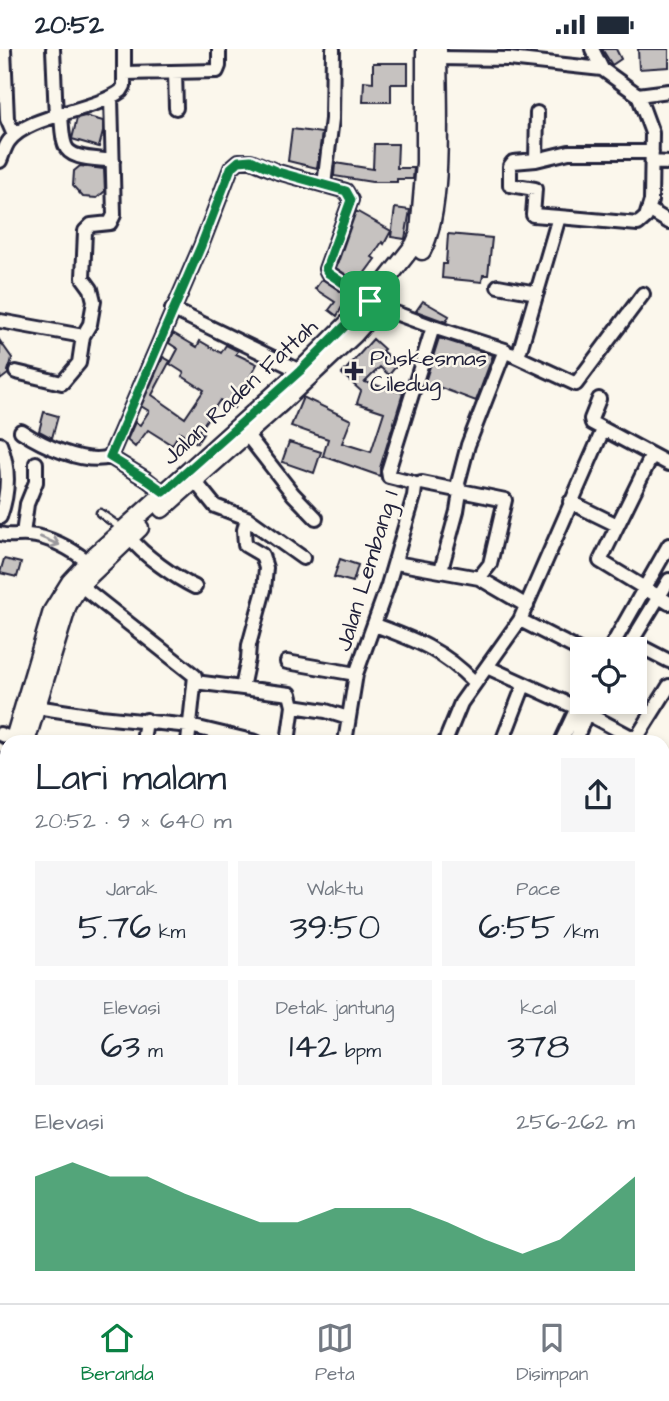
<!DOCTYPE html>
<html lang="id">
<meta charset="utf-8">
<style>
:root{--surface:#fff;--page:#f6f6f7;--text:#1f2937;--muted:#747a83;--line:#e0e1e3;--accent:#0b8043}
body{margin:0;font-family:"Architects Daughter",sans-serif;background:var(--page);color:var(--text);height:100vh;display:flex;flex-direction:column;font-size:26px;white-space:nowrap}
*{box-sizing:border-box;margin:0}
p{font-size:23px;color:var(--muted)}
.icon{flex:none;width:38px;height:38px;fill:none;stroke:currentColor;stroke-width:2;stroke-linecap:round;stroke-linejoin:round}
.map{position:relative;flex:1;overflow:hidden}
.drawer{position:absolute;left:0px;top:686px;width:670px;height:569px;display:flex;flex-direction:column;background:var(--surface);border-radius:21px 21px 0 0;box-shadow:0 4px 10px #0003}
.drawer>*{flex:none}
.controls{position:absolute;left:570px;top:588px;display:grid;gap:14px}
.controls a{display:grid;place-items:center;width:77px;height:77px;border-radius:0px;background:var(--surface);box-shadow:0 4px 10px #0003;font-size:35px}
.pin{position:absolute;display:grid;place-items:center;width:60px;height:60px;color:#fff;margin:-30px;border-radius:14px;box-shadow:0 4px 10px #0006}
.round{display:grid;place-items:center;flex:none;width:74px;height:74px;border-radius:0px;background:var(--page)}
.head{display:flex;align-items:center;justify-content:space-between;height:119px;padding:0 35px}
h1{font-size:38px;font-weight:600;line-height:52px}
.stats{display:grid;grid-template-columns:repeat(3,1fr);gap:10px;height:119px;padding:7px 35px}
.stats div{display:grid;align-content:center;border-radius:0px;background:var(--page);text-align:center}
.stats b{font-size:35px;font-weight:600}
.stats small{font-size:19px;font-weight:400}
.stats p{font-size:19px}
.chart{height:196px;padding:14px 35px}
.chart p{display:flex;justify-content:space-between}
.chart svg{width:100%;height:126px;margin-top:7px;fill:var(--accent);opacity:.7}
.status{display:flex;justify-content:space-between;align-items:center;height:49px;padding:0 35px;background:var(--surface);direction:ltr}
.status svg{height:19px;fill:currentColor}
.menu{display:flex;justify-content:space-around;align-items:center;height:98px;border-top:2px solid var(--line);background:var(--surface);font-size:19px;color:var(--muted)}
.menu a{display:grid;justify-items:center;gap:4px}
.menu .on{color:var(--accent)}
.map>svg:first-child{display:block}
</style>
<div class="status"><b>20:52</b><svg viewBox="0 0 49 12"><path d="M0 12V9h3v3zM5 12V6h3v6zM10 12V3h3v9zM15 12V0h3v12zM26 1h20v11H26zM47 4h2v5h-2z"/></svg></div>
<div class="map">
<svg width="669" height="1254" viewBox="0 0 669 1254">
<rect width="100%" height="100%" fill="#fbf7ec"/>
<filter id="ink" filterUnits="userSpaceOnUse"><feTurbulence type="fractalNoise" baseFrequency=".0143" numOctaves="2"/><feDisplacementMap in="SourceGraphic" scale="14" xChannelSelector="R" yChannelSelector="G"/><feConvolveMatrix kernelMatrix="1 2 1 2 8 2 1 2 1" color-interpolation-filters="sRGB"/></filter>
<g filter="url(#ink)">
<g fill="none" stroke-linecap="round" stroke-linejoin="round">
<!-- river -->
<path stroke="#b1aeb0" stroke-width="18" d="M420,1248l19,6"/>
</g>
<!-- building -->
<path fill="#c6c2c0" stroke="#22223b" stroke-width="2" d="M602,0h14l5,10 -9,6z
M638,0h31v18l-30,2z
M373,14h35v21h-17v18h-28l1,-21 9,1z
M85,67l18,5v11l-4,15 -27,-8 5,-21z
M292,80l30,4 -5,35 -29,-7z
M374,95h24l-1,24h17l-1,11h-16v3h-25l-38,-6 1,-13 38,6z
M80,117l24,3 1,22 -8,7 -14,-1 -10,-11 1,-15z
M395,159l15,2 -5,29 -14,-2z
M356,162l35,20 -7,13 -2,-2 -10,15 3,2 -11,15 9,6 -6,8 -31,-20z
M448,185l44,4 -4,37h-5l-1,7 -40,-4 1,-14h3z
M322,230l33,22 -9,9 -4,-3 -5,9 -8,-6 6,-8 -20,-13z
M423,252l26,15 -3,6 -30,-11z
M173,284l24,14 3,-6 21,12 5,-8 12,6 -2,3 21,10 -23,44 -14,-8 -21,31 4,3 -6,9 -17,-11 -8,13 -24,-15 -13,17 -8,-7 8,-18 5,3 9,-14 -8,-5 22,-49 7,4 -18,34 33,23 19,-28 -22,-14 2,-3 -14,-9 8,-15 -9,-6z
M439,289l54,17 -17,46 -51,-19z
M373,290l11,10 -2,2 16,13 -9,11 -9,-8 -15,15 38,11 -23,75v8l-57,-20 5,-17 -37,-13 12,-29 48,23 -9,23 29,9 13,-40 -27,-9 4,-12 -19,-17z
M0,292l12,17 -4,16 -8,6z
M44,363l14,4 -6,22 -13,-7z
M289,393l32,10 -7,21 -32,-11z
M4,510l17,4 -4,14 -17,-4z
M340,510l18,6 -5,17 -19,-5z"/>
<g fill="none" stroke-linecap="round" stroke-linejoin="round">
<defs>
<path id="service" d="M100,464l21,15
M0,1246l7,-1
M44,1248l2,6
M99,1248l1,6"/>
<path id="minor" d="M4,0l3,70 7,16
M53,0l3,68
M592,0l10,20
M438,9l71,1 93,10 36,26 14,38 -1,68 -5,16 -8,7 -79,-7 -41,140
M175,23l1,36
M125,24l92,-2 2,-5v-17
M638,46l31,-4
M537,64l-1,47 33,-8h83
M61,67c1,9 1,21 4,29 5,16 35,13 48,16
M536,111l-23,2 -3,4v19l25,4 -2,26 26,2
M0,112c3,-7 5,-15 9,-20 19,-26 83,-29 112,-50l3,-5v-37
M652,113l17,1
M324,136l8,-66 1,-70
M649,161l20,12
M498,237l39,7
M172,260l128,62
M0,272l83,15
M433,278l72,23 -37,95 -10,38 2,9 -3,19 -16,59
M511,305l65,30 67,-90
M16,323l46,11 17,-20 4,-27 7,-12 4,-23 -3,-12 -8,-11 2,-47 6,-6 19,-2 4,-8 -3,-118
M599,350l-8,20 1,4 77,41
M21,382c21,14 63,34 89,26
M247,386l46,59 23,24
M0,395c10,25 9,48 0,73
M652,406l-52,106 69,42
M110,408l91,-211 30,-78 8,-7h12l27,11 68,19 5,9 -25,69 2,4 42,28
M110,408l36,22 18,14
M194,431l21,26 32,12 56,40
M415,436l7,-2 83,17 -15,64 -11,14
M570,453l47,23
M0,485c10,3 18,0 28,1 20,1 44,14 60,27
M23,485l4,-30 9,-22v-19
M130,489c13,17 46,40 65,49
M396,514l83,15 48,28
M80,536l115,91 -7,66
M520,571l63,32
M375,576c41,15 68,25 99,57
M632,593l37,19
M610,600l59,-104
M627,600l42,-69
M287,613l69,12
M487,618l88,40 60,32
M195,633l95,12 3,12 33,5 22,7
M242,639l6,-29 1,-14 15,-55 2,-22 -4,-13 -17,-10 -1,-15 3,-12
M36,658l65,10 89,9 66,16
M0,685l13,5
M143,693l3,-22
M288,693l5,-36
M345,693l11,-68 32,-89 26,-89 1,-8 -2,-5 -24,-6 -1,-6 45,-144 -54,-20
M445,693l16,-39 59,-83 83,-190
M502,693l22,-57
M561,693l22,-47
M575,693l11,-28 7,-12
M634,693l35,-56
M663,814h6
M0,816l7,2
M0,876l7,1
M0,920l7,3
M663,925l6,6
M663,941l6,6
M663,1022l6,6
M0,1089h7
M663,1167l6,-1
M663,1196h6
M227,1248l1,6
M403,1248l17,6
M473,1248l5,6
M567,1248v6
M637,1248l1,6
M276,1254l36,-6"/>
<path id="secondary" d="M422,202c23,-43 16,-151 16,-202
M162,460l116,-103 76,-71 29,-33
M13,693l39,-131 18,-29 26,-28 204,-183 70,-70 44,-56 5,-12 6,-70v-114
M26,693l42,-137 12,-20 60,-57
M0,735l7,-24
M0,780l7,-24"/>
</defs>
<!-- service casing -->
<use href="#service" stroke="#22223b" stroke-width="11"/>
<!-- minor casing -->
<use href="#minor" stroke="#22223b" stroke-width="18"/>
<!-- secondary casing -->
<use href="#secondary" stroke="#22223b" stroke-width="21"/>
<!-- service -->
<use href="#service" stroke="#fbf7ec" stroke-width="6"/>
<!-- minor -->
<use href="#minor" stroke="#fbf7ec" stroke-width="12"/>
<!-- secondary -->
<use href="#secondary" stroke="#fbf7ec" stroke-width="16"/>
</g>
<!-- one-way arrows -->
<defs><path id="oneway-shaft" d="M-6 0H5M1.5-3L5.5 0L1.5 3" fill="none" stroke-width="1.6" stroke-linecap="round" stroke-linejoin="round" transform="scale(1.75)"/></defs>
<use stroke="#99979c" href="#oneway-shaft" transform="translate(50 492) rotate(23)"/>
</g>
<g fill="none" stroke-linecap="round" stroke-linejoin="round" filter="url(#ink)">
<defs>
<path id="route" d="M251,111l27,12 68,19 5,9 -25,69 2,4 42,28 -70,70 -136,121 -18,-13 -36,-22 91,-211 30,-78 8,-7z"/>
</defs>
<!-- route casing -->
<use href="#route" stroke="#fff" stroke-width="14"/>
<!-- route -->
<use href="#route" stroke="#0b8043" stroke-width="9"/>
</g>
<!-- markers -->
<path fill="#22223b" stroke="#fbf7ec" stroke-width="2.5" d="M350.5 311.5h7v7h7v7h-7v7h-7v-7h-7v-7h7z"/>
<g text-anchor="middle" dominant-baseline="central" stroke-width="5" stroke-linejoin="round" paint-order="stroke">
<!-- poi labels -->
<g font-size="23" fill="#22223b" stroke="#fbf7ec" text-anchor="start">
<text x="370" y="309">Puskesmas<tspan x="370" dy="26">Ciledug</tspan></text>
</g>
<!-- street labels -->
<g font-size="23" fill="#22223b" stroke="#fbf7ec">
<text transform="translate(240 343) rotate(-43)">Jalan Raden Fattah</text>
<text transform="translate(367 522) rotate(-73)">Jalan Lembang 1</text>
</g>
</g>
</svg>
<div class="controls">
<a><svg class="icon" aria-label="locate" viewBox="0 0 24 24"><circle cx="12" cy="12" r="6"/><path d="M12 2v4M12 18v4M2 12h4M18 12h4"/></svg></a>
</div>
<div class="pin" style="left:370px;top:252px;background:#1e9e55"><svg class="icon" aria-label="arrive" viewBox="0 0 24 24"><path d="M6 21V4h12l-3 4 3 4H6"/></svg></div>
<section class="drawer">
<div class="head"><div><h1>Lari malam</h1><p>20:52 · 9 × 640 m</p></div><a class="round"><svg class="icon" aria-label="share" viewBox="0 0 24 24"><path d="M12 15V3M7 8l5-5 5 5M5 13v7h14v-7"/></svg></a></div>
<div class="stats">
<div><p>Jarak</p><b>5.76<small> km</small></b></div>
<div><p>Waktu</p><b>39:50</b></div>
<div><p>Pace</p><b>6:55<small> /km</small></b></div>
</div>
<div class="stats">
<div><p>Elevasi</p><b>63<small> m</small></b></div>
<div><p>Detak jantung</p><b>142<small> bpm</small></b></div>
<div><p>kcal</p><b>378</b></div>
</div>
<div class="chart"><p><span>Elevasi</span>256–262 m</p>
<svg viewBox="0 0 160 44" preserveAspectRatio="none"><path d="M0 44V11L10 6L20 11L30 11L40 17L50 22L60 27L70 27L80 22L90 22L100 22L110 27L120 33L130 38L140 33L150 22L160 11V44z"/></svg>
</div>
</section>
</div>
<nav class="menu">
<a class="on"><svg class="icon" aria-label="home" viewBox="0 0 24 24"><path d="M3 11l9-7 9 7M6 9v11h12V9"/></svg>Beranda</a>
<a><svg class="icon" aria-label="map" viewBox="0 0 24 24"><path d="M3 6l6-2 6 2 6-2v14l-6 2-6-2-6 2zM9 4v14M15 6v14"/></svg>Peta</a>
<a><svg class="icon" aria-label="saved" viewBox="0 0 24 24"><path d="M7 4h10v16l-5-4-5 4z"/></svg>Disimpan</a>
</nav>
